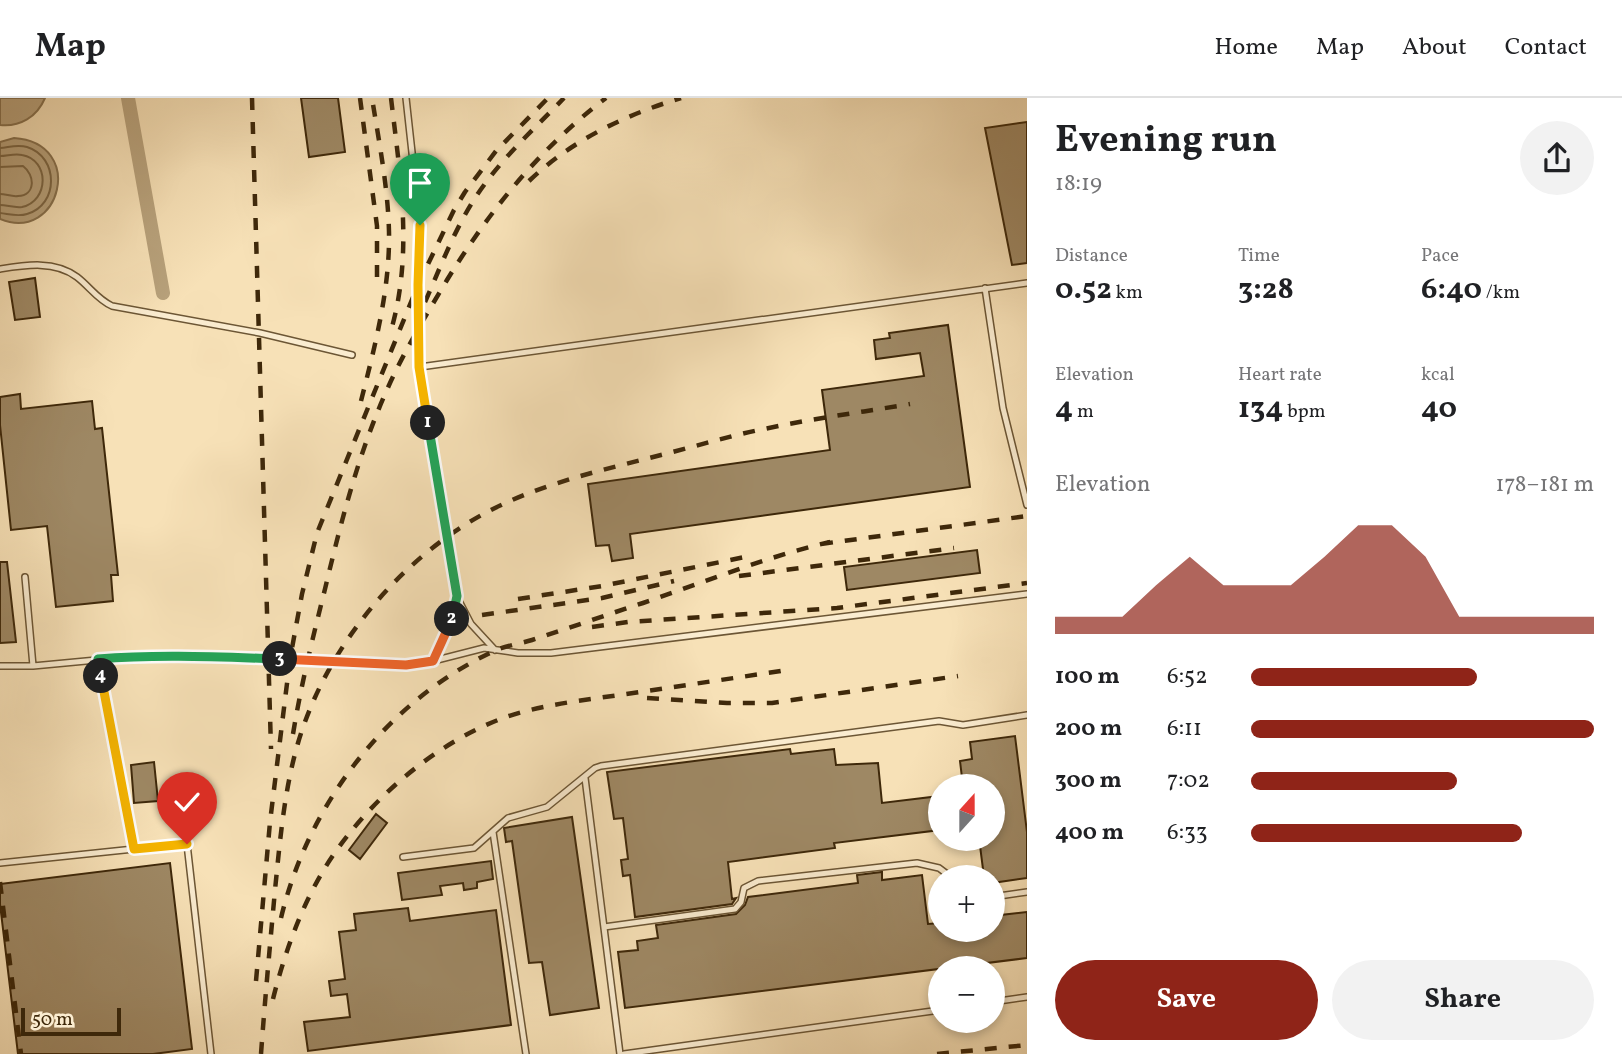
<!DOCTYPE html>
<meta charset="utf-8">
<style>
:root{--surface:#fff;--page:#f2f2f2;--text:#202124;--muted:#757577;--line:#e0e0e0;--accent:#8f2418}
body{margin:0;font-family:Vollkorn,serif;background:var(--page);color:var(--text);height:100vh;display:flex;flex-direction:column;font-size:26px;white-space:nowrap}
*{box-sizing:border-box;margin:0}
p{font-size:23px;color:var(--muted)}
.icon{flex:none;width:38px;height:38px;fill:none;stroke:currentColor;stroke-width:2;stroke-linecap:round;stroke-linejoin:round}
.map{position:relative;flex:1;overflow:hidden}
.panel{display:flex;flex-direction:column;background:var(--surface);width:595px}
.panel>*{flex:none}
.needle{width:46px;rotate:21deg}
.controls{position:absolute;left:928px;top:676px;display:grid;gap:14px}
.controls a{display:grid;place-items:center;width:77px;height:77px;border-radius:50%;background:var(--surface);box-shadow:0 4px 10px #0003;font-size:35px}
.scale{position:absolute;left:21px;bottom:18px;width:100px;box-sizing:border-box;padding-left:7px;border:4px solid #3e280a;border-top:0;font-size:19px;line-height:24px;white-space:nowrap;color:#3e280a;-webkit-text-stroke:5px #faecd0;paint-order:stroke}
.pin{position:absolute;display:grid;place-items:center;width:60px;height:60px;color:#fff;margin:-72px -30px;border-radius:50% 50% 50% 0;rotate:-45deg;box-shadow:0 0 7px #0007}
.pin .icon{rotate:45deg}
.km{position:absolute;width:35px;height:35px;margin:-18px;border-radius:50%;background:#222;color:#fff;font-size:19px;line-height:35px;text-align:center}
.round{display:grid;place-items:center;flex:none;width:74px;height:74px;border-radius:37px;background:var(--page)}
.headline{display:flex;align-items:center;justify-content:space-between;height:119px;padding:0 28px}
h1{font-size:38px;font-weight:700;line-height:52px}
.stats{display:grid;grid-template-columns:repeat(3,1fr);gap:10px;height:119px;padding:7px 28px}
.stats div{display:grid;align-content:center}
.stats b{font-size:30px;font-weight:700}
.stats small{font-size:19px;font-weight:400}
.stats p{font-size:19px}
.chart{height:196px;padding:14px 28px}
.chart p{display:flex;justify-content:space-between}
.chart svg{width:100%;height:126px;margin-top:7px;fill:var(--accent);opacity:.7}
.button{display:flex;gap:14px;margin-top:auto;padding:14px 28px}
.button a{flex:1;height:80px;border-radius:42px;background:var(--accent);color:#fff;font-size:28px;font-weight:700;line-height:80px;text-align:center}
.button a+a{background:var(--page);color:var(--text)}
ul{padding:0 28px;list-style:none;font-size:23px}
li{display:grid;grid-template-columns:112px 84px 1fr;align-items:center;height:52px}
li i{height:18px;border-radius:9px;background:var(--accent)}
header{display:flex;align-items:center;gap:42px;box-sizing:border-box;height:98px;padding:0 35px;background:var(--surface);border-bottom:2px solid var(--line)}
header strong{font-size:33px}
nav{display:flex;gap:38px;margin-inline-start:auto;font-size:24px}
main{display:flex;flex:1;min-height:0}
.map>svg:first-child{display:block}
</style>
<header>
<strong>Map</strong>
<nav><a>Home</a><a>Map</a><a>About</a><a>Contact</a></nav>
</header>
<main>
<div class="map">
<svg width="1027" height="956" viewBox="0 0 1027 956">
<rect width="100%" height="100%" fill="#f7e1b7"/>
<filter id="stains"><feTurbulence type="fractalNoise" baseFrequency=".00286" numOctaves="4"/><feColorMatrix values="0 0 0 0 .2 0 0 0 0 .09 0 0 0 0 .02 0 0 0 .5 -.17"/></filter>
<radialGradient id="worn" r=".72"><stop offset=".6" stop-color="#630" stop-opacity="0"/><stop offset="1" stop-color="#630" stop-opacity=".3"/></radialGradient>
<!-- water -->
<path fill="#b8a27c" stroke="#87714e" stroke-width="2" d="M0,0h45c-8,19 -25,29 -45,27z
M14,40c73,5 46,106 -14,81v-77z"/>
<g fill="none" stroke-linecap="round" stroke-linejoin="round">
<!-- shore -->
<path stroke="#7b6543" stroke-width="2" d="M0,50c10,-1 18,-4 27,-1 32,10 32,58 0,67 -9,3 -18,0 -27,-1
M0,58c7,0 15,-3 22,-1 28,5 27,46 0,52 -8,1 -15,-2 -22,-2
M0,69l23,-1c12,9 13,29 -5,30 -6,1 -12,-2 -18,-2"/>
<!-- canal -->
<path stroke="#b8a27c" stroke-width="14" d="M128,0l35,195"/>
</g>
<!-- building -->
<path fill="#9e8864" stroke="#3e280a" stroke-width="2" d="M301,0h37l7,54 -36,5z
M1027,24v141l-15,2 -27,-137z
M35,180l5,39 -25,3 -6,-38z
M948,227l22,162 -340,47 3,24 -21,3 -3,-16 -13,1 -8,-62 242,-34 -8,-60 102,-14 -4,-23 -44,6 -2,-19 16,-2 -1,-5z
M20,296l1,15 71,-8 3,28 7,-1 16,147h-7l2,26 -57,6 -9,-81 -36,4 -11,-105v-28z
M977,452l3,23 -133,17 -3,-23z
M0,464h7l9,80 -16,1z
M1015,638l12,96v46l-35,5v-6h-8l-5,-39h13v-52h-29l-3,-25 12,-2 -2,-17z
M790,651l1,5 43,-5 2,16 42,-2 4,40 58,-7v34l-106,13 1,5 -107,14 4,37 4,-1 -4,6 -97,13 -5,-42 -7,1 -2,-16 7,-1 -5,-41 -9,1 -7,-47z
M154,664l4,39 -24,2 -3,-38z
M376,716l11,9 -27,36 -11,-9z
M572,719l27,191 -49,7 -8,-53 -13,1 -17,-122 -6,1 -2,-14z
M491,763l2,18 -16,3v6l-13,2 -1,-7 -23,3 2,9 -40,5 -4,-27z
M170,765l22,186 -39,5h-135l-18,-150v-20z
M882,774v8l40,-5 6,49 12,-1v6h52v-13l35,-4v46l-402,50 -7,-56 20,-2 -1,-9 21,-3 -2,-13 80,-11 9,-9 3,-8 110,-14 -1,-8z
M408,810l2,13 86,-11 15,115 -203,26 -4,-29 46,-5 -3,-23 -16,2 -2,-15 16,-2 -6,-47 17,-2 -2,-16z"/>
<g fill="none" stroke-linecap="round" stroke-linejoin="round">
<defs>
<path id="service" d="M406,0l14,127 -2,60 2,82 37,229 -6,26 -18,39
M0,171c25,-4 55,-9 77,8 13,10 20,22 35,29l148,27 92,22
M985,190l18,120 24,97
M420,269l607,-84
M25,479l8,89
M458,501l13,25 24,26
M0,568h33l106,-10h48l219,9 27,-4 51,-13 34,5h33l476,-59
M585,680l35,276
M493,734l33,222
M134,751l53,-5 24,210
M403,759l71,-9 34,-30 39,-11 48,-39 6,-2 338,-45 24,4 64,-10
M0,765l134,-14 -36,-190
M992,799l35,-5
M604,829l131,-18 6,-7 3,-14 14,-7 159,-18 22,5 12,9
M992,904l35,-5
M624,956l316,-44"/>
</defs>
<!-- service casing -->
<use href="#service" stroke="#6c5635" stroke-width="8"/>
<!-- service -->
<use href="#service" stroke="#faecd0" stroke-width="5"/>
<!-- rail -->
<path stroke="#3e280a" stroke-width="4.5" stroke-dasharray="12 12" stroke-linecap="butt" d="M252,0l19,651
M360,0l17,128v51
M391,0c9,77 22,153 1,229
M529,83c43,-41 96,-66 152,-83
M425,204c16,-36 30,-74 52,-107 24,-36 57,-66 87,-97
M361,303c14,-55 29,-112 28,-169 -1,-45 -10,-90 -17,-134
M821,446l206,-28
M739,478l215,-28
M518,501l84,-13 143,-29
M482,517l120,-17 72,-17
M592,529l36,-5 209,-14 190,-25
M647,600l80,5h45l186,-27
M293,636c8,-49 20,-97 32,-145 16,-67 33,-134 61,-197 17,-39 39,-75 61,-112 43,-70 93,-132 159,-182
M0,784l21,172
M281,820c27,-113 105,-216 211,-266 12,-6 27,-8 40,-12 37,-12 74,-25 111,-37 62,-21 122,-46 187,-61
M256,883l14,-159 20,-163 12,-65 15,-61 101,-248 36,-75 11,-18 31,-41 52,-53
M273,901c11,-44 27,-89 50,-128 40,-66 110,-128 183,-154 39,-13 80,-17 120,-23 54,-8 108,-16 162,-24
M261,956c4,-55 9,-109 14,-164 5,-49 9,-99 23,-147 28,-96 103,-186 191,-232 54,-28 114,-41 172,-56 36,-9 71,-20 108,-27 47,-10 94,-16 141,-24
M937,956l90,-9"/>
</g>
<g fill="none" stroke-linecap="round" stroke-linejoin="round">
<defs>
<path id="split-1" d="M420,127l-2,60 1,82 9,56"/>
<path id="split-2" d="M428,325l29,173 -5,23"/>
<path id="split-3" d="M280,561l126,6 27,-4 19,-42"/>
<path id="split-4" d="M101,578l-3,-17c61,-5 121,-2 182,0"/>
<path id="split-5" d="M101,578l33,173 53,-5"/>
</defs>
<!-- split-1 casing -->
<use href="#split-1" stroke="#fff" stroke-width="14"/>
<!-- split-2 casing -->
<use href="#split-2" stroke="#fff" stroke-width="14"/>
<!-- split-3 casing -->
<use href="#split-3" stroke="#fff" stroke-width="14"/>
<!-- split-4 casing -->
<use href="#split-4" stroke="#fff" stroke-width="14"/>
<!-- split-5 casing -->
<use href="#split-5" stroke="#fff" stroke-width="14"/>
<!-- split-1 -->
<use href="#split-1" stroke="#f5b400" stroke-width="9"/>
<!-- split-2 -->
<use href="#split-2" stroke="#22a559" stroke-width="9"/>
<!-- split-3 -->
<use href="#split-3" stroke="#f0652b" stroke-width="9"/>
<!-- split-4 -->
<use href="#split-4" stroke="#22a559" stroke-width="9"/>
<!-- split-5 -->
<use href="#split-5" stroke="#f5b400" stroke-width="9"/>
</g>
<rect width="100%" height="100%" filter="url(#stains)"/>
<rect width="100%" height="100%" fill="url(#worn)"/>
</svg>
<div class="controls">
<a><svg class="needle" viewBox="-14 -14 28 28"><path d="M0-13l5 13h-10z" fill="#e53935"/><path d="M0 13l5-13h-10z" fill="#757577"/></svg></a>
<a>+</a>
<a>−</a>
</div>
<div class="scale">50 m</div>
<div class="pin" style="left:420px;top:127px;background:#1e9e55"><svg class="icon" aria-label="arrive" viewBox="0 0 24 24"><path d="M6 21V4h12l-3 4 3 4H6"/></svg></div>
<div class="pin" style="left:187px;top:746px;background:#d93025"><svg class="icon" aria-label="check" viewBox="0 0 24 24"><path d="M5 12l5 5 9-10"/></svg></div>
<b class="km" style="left:428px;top:325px">1</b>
<b class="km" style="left:452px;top:521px">2</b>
<b class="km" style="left:280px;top:561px">3</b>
<b class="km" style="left:101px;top:578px">4</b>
</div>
<section class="panel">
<div class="headline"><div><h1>Evening run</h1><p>18:19</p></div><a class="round"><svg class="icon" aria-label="share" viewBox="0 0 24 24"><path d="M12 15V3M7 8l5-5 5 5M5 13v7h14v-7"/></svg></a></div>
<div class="stats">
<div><p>Distance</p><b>0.52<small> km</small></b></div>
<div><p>Time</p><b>3:28</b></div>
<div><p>Pace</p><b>6:40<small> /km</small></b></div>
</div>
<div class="stats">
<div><p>Elevation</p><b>4<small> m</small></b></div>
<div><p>Heart rate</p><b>134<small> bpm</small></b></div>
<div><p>kcal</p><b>40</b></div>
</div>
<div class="chart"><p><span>Elevation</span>178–181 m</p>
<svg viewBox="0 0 160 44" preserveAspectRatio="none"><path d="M0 44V38L10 38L20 38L30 27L40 17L50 27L60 27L70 27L80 17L90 6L100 6L110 17L120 38L130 38L140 38L150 38L160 38V44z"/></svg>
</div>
<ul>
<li><b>100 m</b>6:52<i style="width:66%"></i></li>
<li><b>200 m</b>6:11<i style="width:100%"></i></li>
<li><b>300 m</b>7:02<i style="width:60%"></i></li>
<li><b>400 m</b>6:33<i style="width:79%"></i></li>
</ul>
<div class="button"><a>Save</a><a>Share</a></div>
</section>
</main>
